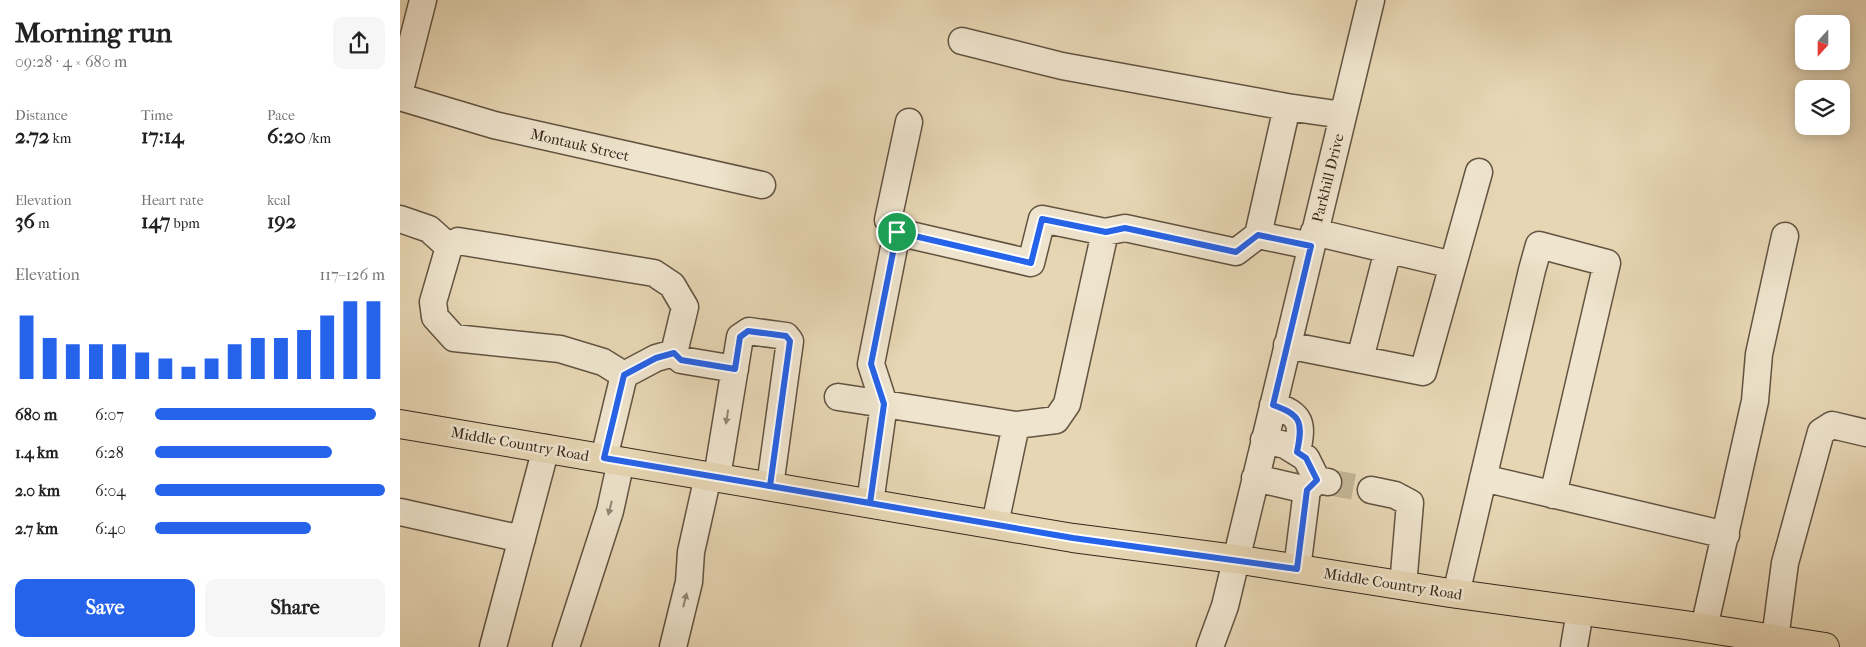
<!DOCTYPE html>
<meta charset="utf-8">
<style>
:root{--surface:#fff;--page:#f6f6f6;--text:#222;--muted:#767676;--accent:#2563eb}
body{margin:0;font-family:"IM FELL French Canon",serif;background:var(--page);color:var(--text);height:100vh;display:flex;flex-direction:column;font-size:19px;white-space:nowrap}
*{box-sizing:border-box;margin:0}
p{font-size:16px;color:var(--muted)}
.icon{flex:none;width:28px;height:28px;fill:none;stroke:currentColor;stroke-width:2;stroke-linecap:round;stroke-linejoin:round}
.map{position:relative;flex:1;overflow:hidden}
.drawer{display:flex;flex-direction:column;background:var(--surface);width:400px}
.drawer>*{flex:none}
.needle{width:32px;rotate:201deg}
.tools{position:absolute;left:1395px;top:15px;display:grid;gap:10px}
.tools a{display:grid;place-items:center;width:55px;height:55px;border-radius:10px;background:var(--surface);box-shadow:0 2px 12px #0003;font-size:25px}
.pin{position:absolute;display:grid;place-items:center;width:42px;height:42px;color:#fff;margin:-21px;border:2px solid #fff;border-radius:50%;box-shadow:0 1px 5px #0007}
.round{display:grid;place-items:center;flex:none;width:52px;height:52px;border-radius:10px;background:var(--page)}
.head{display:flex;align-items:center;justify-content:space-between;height:85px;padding:0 15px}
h1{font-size:28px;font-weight:700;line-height:38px}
.figures{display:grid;grid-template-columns:repeat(3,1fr);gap:8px;height:85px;padding:5px 15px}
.figures div{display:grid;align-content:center}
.figures b{font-size:21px;font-weight:700}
.figures small{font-size:14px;font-weight:400}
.figures p{font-size:14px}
.chart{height:140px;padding:10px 15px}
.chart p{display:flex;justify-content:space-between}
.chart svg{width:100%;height:90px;margin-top:5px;stroke:var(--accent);stroke-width:6}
.button{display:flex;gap:10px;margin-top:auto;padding:10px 15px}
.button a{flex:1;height:58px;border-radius:10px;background:var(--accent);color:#fff;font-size:20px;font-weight:700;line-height:58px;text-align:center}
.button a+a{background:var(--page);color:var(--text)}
ul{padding:0 15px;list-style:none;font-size:16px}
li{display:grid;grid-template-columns:80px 60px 1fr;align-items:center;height:38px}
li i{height:12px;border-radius:6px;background:var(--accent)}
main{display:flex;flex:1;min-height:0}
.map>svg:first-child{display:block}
</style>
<main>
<section class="drawer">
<div class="head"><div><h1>Morning run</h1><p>09:28 · 4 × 680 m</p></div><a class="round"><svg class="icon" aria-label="share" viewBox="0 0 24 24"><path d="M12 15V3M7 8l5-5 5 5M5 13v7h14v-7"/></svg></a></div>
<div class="figures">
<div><p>Distance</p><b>2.72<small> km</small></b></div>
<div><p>Time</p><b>17:14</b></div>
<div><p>Pace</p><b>6:20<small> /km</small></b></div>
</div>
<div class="figures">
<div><p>Elevation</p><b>36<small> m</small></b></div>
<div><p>Heart rate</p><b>147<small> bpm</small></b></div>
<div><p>kcal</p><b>192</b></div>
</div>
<div class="chart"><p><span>Elevation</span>117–126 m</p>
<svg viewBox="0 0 160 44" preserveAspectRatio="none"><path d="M5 44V13M15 44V24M25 44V27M35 44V27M45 44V27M55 44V31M65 44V34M75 44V38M85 44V34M95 44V27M105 44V24M115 44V24M125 44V20M135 44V13M145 44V6M155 44V6"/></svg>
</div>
<ul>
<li><b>680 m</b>6:07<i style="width:96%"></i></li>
<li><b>1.4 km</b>6:28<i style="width:77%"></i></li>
<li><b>2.0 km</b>6:04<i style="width:100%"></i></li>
<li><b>2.7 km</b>6:40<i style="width:68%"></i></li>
</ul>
<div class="button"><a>Save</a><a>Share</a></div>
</section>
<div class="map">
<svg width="1466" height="647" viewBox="0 0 1466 647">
<rect width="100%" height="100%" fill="#e7d6b4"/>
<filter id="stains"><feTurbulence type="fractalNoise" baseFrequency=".004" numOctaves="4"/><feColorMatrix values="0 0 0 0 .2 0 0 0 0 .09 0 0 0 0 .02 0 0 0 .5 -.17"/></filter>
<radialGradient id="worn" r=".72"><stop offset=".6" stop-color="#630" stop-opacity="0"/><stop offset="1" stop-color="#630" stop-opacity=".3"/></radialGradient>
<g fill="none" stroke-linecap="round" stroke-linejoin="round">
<!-- minor-tunnel -->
<path stroke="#c4b395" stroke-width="26" stroke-dasharray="26 13" stroke-linecap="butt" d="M928,482l43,8"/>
<defs>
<path id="minor" d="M562,41l100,25 225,41
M0,90l23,-90
M0,97l94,28 268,60
M0,219l29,10 20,18
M497,232l-9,-12 21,-98
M914,232l139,33
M858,235l29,-128 56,8
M887,345l136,27 56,-200
M274,353l7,7 54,9
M960,359l28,-109
M438,397l46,7 -13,-40 26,-132 134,31 11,-44 63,13
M873,405c29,10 30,18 24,47
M864,440l21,5 21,13 11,22
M204,458l20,-83 -21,-13 -43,-13 -106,-11 -19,-21 -2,-15 16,-55 9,-6 196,32 18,12 13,22 -11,46 -18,5 -32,17
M317,477l23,-140 9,-6 37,5 4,5 -20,145
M855,478l52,12
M1083,478l243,57
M971,490l24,5 15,8 -7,83
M470,503l14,-99 132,21
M0,512l122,27
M595,524l21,-99 40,-5 11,-16 38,-172 20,-4 111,24 22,-17 53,11
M897,569l10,-79 10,-10 11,2
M1056,594l76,-324 7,-25 68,18 -54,232
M1304,628l51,-227 4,-47 26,-118
M1375,639l10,-76 36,-131 11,-7 34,8
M93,647l53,-199
M166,647l44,-136 11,-50
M273,647l16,-65 2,-30 17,-76
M810,647l15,-41 146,-606
M1174,647l6,-36"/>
<path id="major" d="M0,424l673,114 162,21 215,34 235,32 140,22"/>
</defs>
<!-- minor casing -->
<use href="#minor" stroke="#625340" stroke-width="29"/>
<!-- major casing -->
<use href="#major" stroke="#36271a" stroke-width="30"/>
<!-- minor -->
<use href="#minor" stroke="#efe4ce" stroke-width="26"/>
<!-- major -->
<use href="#major" stroke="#e7d6b4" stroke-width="28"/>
</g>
<!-- one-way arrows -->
<defs><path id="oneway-solid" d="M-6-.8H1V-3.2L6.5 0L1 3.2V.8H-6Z" transform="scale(1.25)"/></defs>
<g fill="#928674">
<use href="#oneway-solid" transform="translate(327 417) rotate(99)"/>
<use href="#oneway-solid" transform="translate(210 508) rotate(104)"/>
<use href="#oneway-solid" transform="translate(285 600) rotate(-76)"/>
</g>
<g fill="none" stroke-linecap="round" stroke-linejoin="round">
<defs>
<path id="route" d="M497,232l-26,132 13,40 -14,99 -266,-45 20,-83 32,-17 18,-5 7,7 54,9 5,-32 8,-6 38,5 4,5 -20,145 303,52 224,31 10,-79 10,-10 -11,-22 -9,-6c6,-29 5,-37 -24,-47l38,-159 -53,-11 -22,17 -111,-24 -19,4 -64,-13 -11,44 -134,-31"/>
</defs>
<!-- route casing -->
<use href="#route" stroke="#fff" stroke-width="10"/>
<!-- route -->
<use href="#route" stroke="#2563eb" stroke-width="6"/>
</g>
<g text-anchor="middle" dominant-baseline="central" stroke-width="5" stroke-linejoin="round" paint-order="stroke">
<!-- street labels -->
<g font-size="15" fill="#36271a" stroke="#efe4ce">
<text transform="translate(180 145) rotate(13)">Montauk Street</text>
<text transform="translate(928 178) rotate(-76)">Parkhill Drive</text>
<text transform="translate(120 444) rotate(10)">Middle Country Road</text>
<text transform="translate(993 584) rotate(9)">Middle Country Road</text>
</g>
</g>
<rect width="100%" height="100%" filter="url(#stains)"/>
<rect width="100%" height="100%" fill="url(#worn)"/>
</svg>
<div class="tools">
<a><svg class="needle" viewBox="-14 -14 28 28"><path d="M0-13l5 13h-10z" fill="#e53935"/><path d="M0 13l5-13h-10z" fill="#767676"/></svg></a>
<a><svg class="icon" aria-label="layers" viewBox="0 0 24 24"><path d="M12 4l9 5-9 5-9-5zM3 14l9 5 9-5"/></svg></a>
</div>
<div class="pin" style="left:497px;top:232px;background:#1e9e55"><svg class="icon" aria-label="arrive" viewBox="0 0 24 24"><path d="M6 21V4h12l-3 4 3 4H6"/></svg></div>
</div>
</main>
